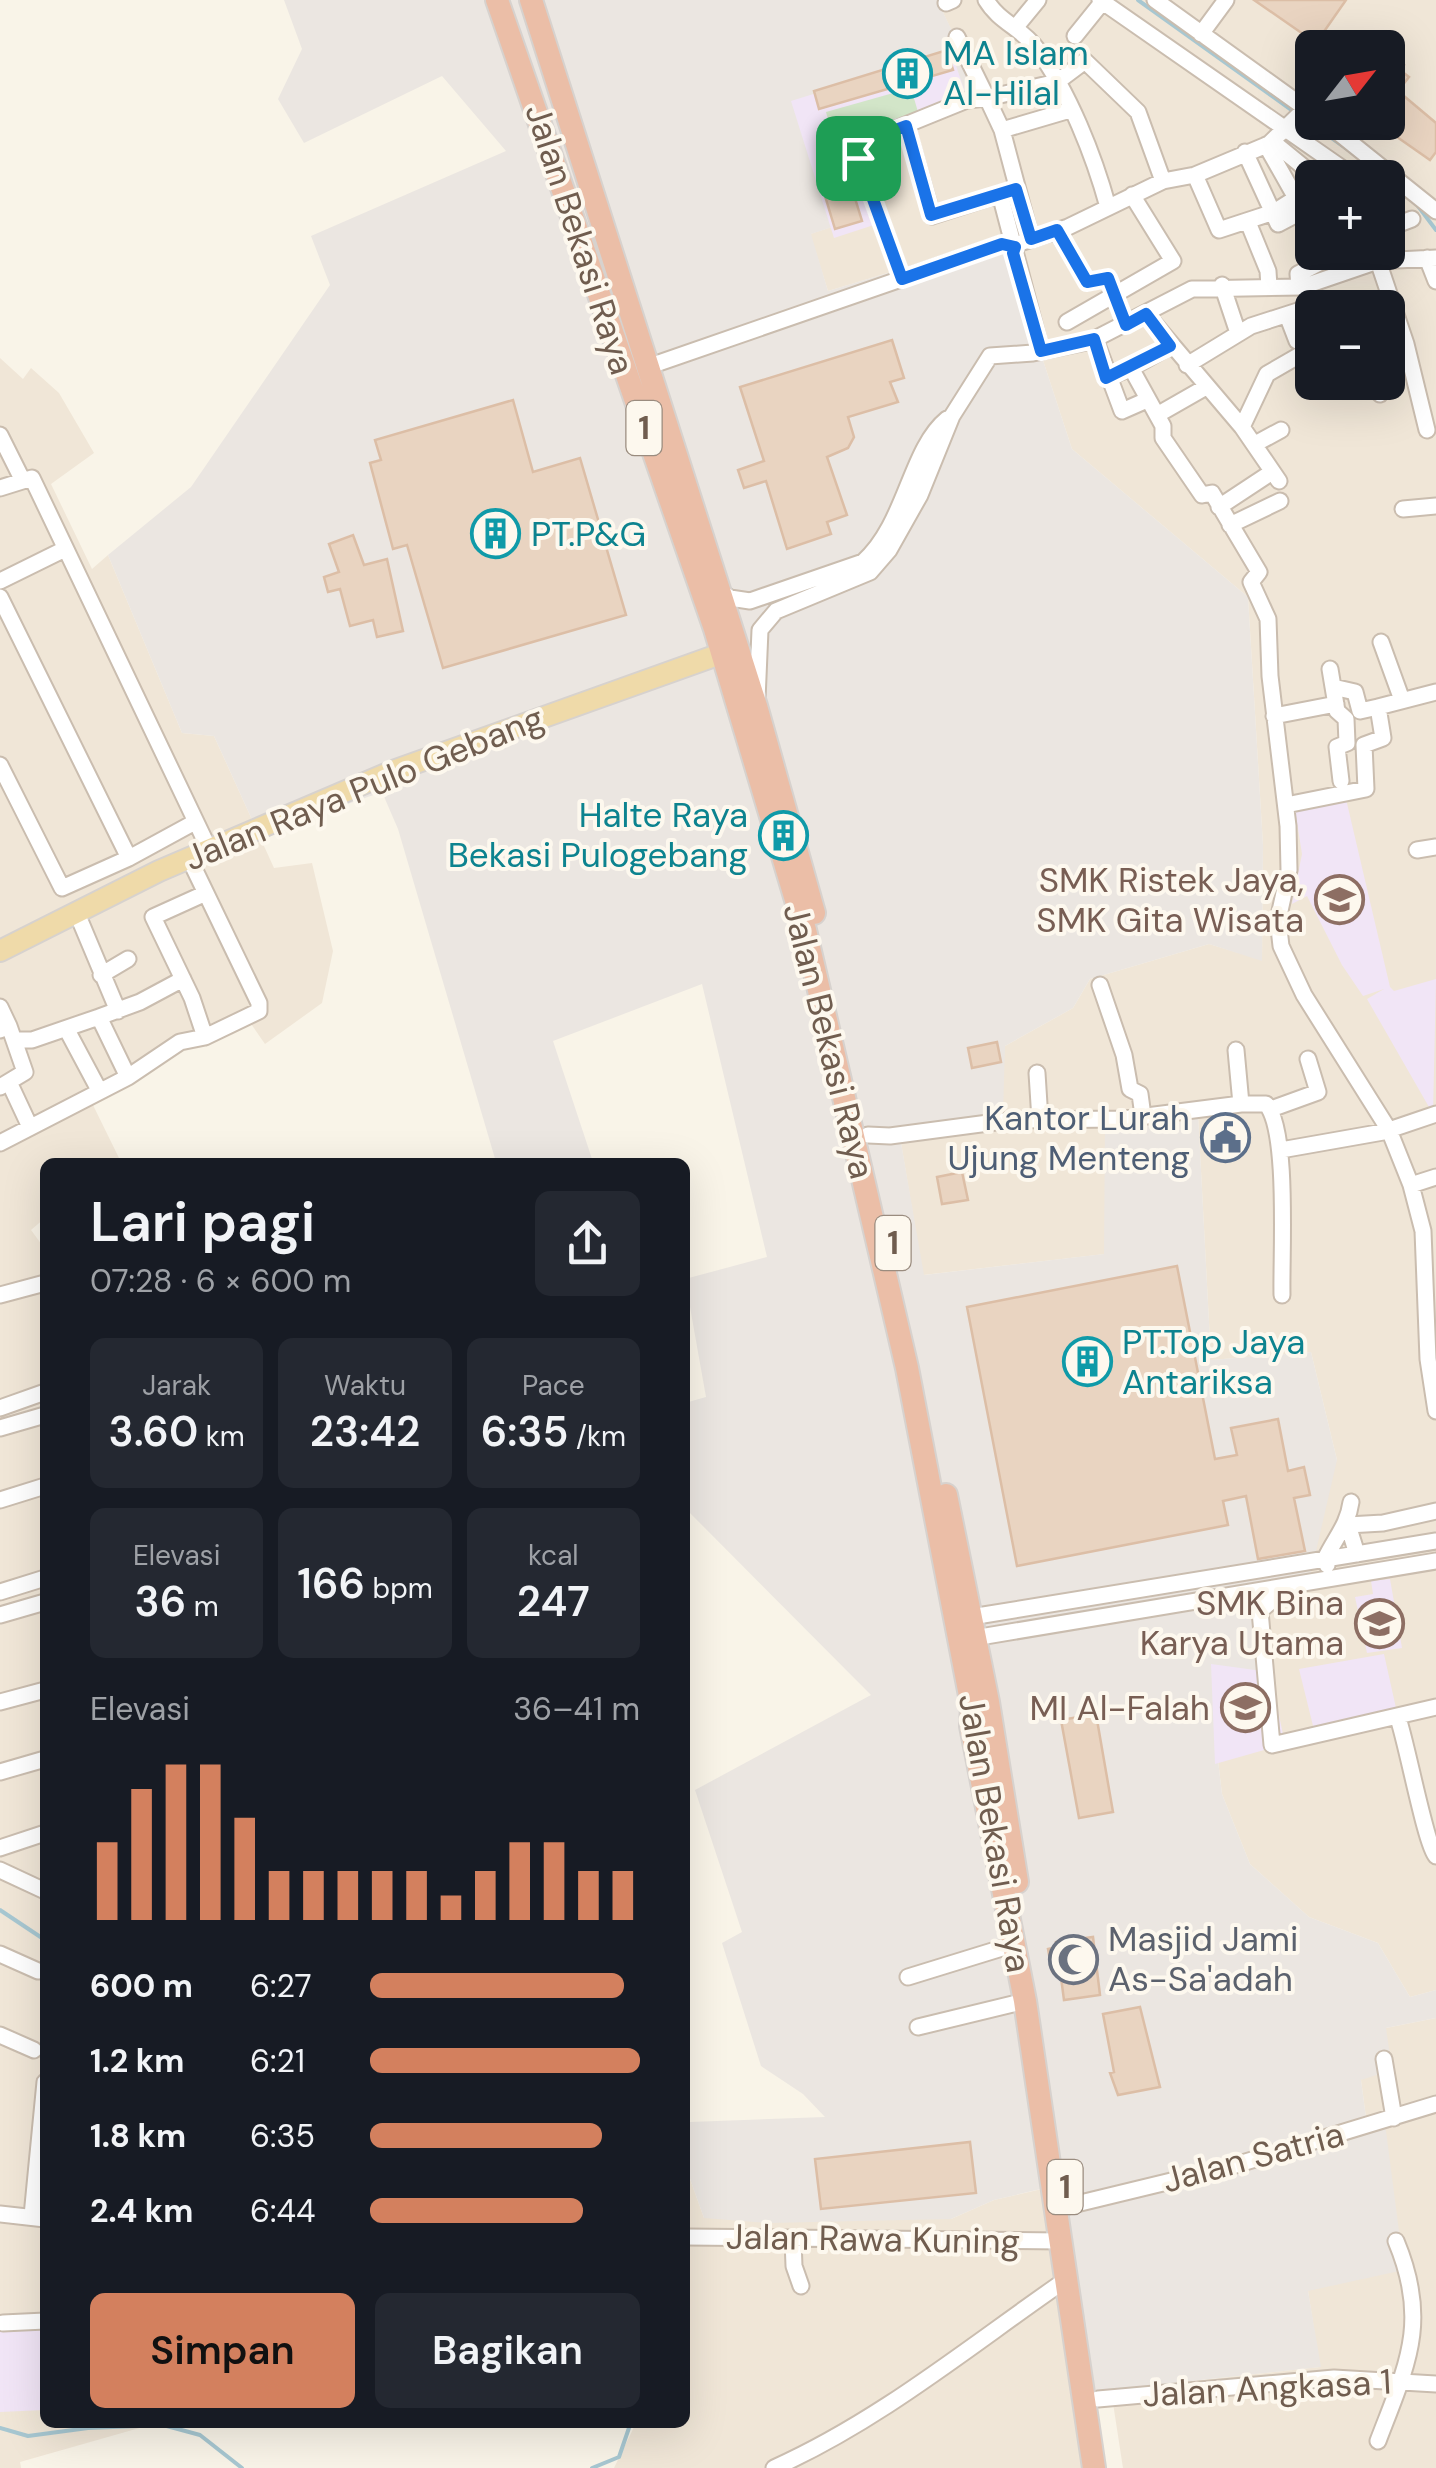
<!DOCTYPE html>
<html lang="id">
<meta charset="utf-8">
<style>
:root{--surface:#171b24;--page:#242831;--text:#f1f3f6;--muted:#9ea1a6;--accent:#d3805e}
body{margin:0;font-family:"DM Sans",sans-serif;background:var(--page);color:var(--text);height:100vh;display:flex;flex-direction:column;font-size:38px;white-space:nowrap}
*{box-sizing:border-box;margin:0}
p{font-size:32px;color:var(--muted)}
.icon{flex:none;width:55px;height:55px;fill:none;stroke:currentColor;stroke-width:2;stroke-linecap:round;stroke-linejoin:round}
.map{position:relative;flex:1;overflow:hidden}
.sheet{position:absolute;left:40px;top:1158px;width:650px;height:1270px;display:flex;flex-direction:column;background:var(--surface);border-radius:15px;box-shadow:0 10px 40px #0002}
.sheet>*{flex:none}
.needle{width:65px;rotate:59deg}
.buttons{position:absolute;left:1295px;top:30px;display:grid;gap:20px}
.buttons a{display:grid;place-items:center;width:110px;height:110px;border-radius:15px;background:var(--surface);box-shadow:0 10px 40px #0002;font-size:50px}
.pin{position:absolute;display:grid;place-items:center;width:85px;height:85px;color:#fff;margin:-42px;border-radius:20px;box-shadow:0 5px 15px #0006}
.round{display:grid;place-items:center;flex:none;width:105px;height:105px;border-radius:15px;background:var(--page)}
.headline{display:flex;align-items:center;justify-content:space-between;height:170px;padding:0 50px}
h1{font-size:55px;font-weight:600;line-height:75px}
.figures{display:grid;grid-template-columns:repeat(3,1fr);gap:15px;height:170px;padding:10px 50px}
.figures div{display:grid;align-content:center;border-radius:15px;background:var(--page);text-align:center}
.figures b{font-size:42px;font-weight:600}
.figures small{font-size:28px;font-weight:400}
.figures p{font-size:28px}
.chart{height:280px;padding:20px 50px}
.chart p{display:flex;justify-content:space-between}
.chart svg{width:100%;height:180px;margin-top:10px;stroke:var(--accent);stroke-width:6}
.button{display:flex;gap:20px;margin-top:auto;padding:20px 50px}
.button a{flex:1;height:115px;border-radius:15px;background:var(--accent);color:#111;font-size:40px;font-weight:600;line-height:115px;text-align:center}
.button a+a{background:var(--page);color:var(--text)}
ul{padding:0 50px;list-style:none;font-size:32px}
li{display:grid;grid-template-columns:160px 120px 1fr;align-items:center;height:75px}
li i{height:25px;border-radius:12px;background:var(--accent)}
.map>svg:first-child{display:block}
</style>
<div class="map">
<svg width="1436" height="2468" viewBox="0 0 1436 2468">
<rect width="100%" height="100%" fill="#f9f4e8"/>
<!-- residential -->
<path fill="#f0e6d7" fill-rule="evenodd" d="M937,0h499v1990l-26,7 -32,-54 -69,-26 -59,-53 -28,-70 -4,-34 59,-13 -22,-147 82,-140 -26,-108 -100,8 -13,-246 -93,5v135l-182,21 -24,-144 106,-85 68,-38 17,-29 119,-35 53,16 1,-115 -15,-248 -176,-148 -69,-211 -175,53 -18,-57 68,-22 -23,-72 123,-54zM1312,48h76v74h-76zM1312,178h76v74h-76zM1312,308h76v74h-76z
M0,358l23,21 8,-11 28,25 35,60 -43,31 41,85 16,-14 74,178 32,3 60,132 38,-5 21,88 -11,52 -57,41 -23,-33 -151,90 28,57 -5,4h-69v56l-14,12 14,19v1173l112,1 -137,39 1,6h-21z
M1436,2018v450h-313l-12,-78 209,-23 -12,-76 59,-166 -6,-45 25,-52z
M685,2165l19,53 247,1 43,-19 48,-11 45,279h-473l22,-45 49,-1z
M277,2423h223l-12,3 -200,2z"/>
<!-- industrial -->
<path fill="#ebe6e1" d="M284,0h653l42,86 -37,22 -87,32 23,72 -67,22 17,57 175,-53 69,211 176,148 15,248 -1,116 -53,-17 -119,35 -17,29 -68,38 -2,69 -104,16 25,144 180,-21 1,-135 93,-6 13,247 100,-8 26,108 -30,130 -51,10 21,147 -59,13 4,34 28,70 59,53 69,26 32,54 26,-7v28l-50,10 6,42 -31,10 6,45 18,-2 19,147 -96,21 13,76 -249,27 -31,-205 -47,11 -43,19 -183,4 -64,-5 -19,-53v-24l5,-19 135,-5 -22,-23 -42,-28 -39,-123 20,-11 -47,-142 176,-95 -186,-187v-105l21,-6 -21,-118 82,-22 -65,-273 -149,57 40,121h-97l-98,-333 -16,-37 -123,43 -45,-99 -32,-3 -74,-178 83,-68 139,-202 -19,-49 195,-85 -64,-75 -138,67 -26,-44 24,-50z"/>
<!-- education -->
<path fill="#f1e5f6" d="M951,51l16,47 -100,39 4,15 -5,10 17,60 -49,16 -43,-137z
M1346,799l44,188 4,4 42,-12 -3,135 -66,-115 17,-10 -21,7 -21,-31 -35,-69 -15,8 10,-50 -7,-44z
M1390,1579l12,69 -35,5 -12,-56 18,-3 -2,-13z
M1384,1654l14,63 -82,21 -17,-69z
M1211,1664l59,8 15,72 -70,20z
M45,2317v93l-45,2v-94z"/>
<!-- green -->
<path fill="#d2e5c8" d="M911,88l7,24 -85,25 -7,-25z"/>
<g fill="none" stroke-linecap="round" stroke-linejoin="round">
<!-- stream -->
<path stroke="#a7c7d1" stroke-width="4" d="M1138,0l155,111
M1305,119l45,32
M1415,202l21,28
M0,1910l45,30
M0,2428l28,8 60,-8 75,-3 37,10 42,33
M592,2468l27,-11 12,-35"/>
</g>
<!-- building -->
<path fill="#e9d4c1" stroke="#dcbea6" stroke-width="2.5" d="M1254,0h92l-30,43z
M947,50l6,20 -134,39 -5,-18z
M1392,56l12,9 -4,5 9,7 -11,14 38,32v29l-6,8 -43,-30 3,-4 -2,-64z
M846,169l16,52 -27,8 -16,-53z
M892,340l12,38 -14,4 8,20 -50,15 6,20 -6,11 -21,9 20,58 -20,7 4,12 -44,15 -21,-68 -22,7 -6,-18 26,-9 -24,-74z
M513,400l20,72 47,-14 46,157 -183,53 -36,-123 -14,4 -23,-86 11,-3 -6,-20z
M353,535l11,30 23,-6 16,72 -26,6 -4,-17 -23,6 -10,-37 -12,3 -4,-15 15,-5 -10,-28z
M997,1042l4,20 -29,6 -4,-20z
M1244,1125l2,23 -41,3 -2,-22z
M962,1172l6,28 -26,4 -5,-27z
M1177,1266l38,193 22,-4 -6,-27 47,-9 10,52 16,-4 6,28 -16,3 11,53 -47,8 -12,-63 -23,5 5,24 -211,41 -50,-259z
M1096,1714l17,98 -34,6 -18,-98z
M1093,1937l7,58 -36,5 -4,-30 -8,1 -4,-22 9,-2 -1,-5z
M1140,2007l20,80 -42,8 -8,-22 4,-1 -11,-58z
M970,2142l6,51 -155,16 -6,-50z"/>
<g fill="none" stroke-linecap="round" stroke-linejoin="round">
<defs>
<path id="minor" d="M986,0c13,22 36,28 51,49 32,43 57,107 71,158
M1100,0l256,178
M1155,0l157,113
M946,3l7,-3
M1015,28l23,-28
M1201,34l25,-34
M1075,36l29,-36
M1325,122l111,89
M906,126l26,90 84,-27
M1002,130l68,-20
M1273,142l44,36
M1245,152l33,72 34,-18
M1195,175l24,55 55,-18 22,-14 -30,-53
M1000,194l41,157
M1388,200l5,4
M1248,222l20,49 1,16
M1388,228l24,-9
M1057,231l30,51 21,-4 18,47
M1031,239l-29,-109 -15,-32 70,-16 28,-21 53,51 25,69
M1023,242l45,-15 95,-46 32,-6 74,-31 37,-36
M1427,258l9,23
M1378,261l28,83 21,86
M902,279l-44,-121 8,-17 101,-41 20,-2 -30,-61
M1222,285l16,48
M1299,287l-1,-13 42,-22
M1343,308h12
M1146,314l96,113 37,54
M1287,315l10,26
M1067,322l106,-61 -41,-66
M1095,339l27,72 25,-11
M1187,365l64,-39 56,-18 5,17
M650,366l352,-122 13,3
M1131,368l39,-22
M1106,378l25,-10 32,58v12l39,57 10,-2 47,79 -8,10 17,37 2,57 18,150 1,44 -11,50 3,26 23,49 85,135 22,55 12,46 5,128 8,52
M1377,382l3,12
M1157,415l49,-28
M1242,427l25,-53 45,-26
M0,435l22,44
M1255,444l26,-14
M0,488l32,-10 177,371
M1219,507l53,-35
M1403,509l33,-3
M1230,525l50,-24
M0,581l65,-32
M720,591l10,7 20,3 113,-39c43,-38 47,-113 84,-143
M0,597l129,261
M1381,642l21,58
M1330,669l7,42 9,8 1,24 -10,4 4,34
M1333,687l22,5 5,19 18,-4
M757,700l3,-70 16,-19 94,-39 19,-22 31,-55 32,-79 38,-60 43,-3 58,-12 101,-52 110,-2 76,-26 58,-3
M1274,716l62,-12
M0,765l62,123 67,-30 66,-36
M1286,805l80,-16 -2,-44 19,-7 -5,-31 58,-15
M1417,850l19,-3
M76,911l42,100
M101,975l27,-16
M1100,985l24,70 6,34 10,5 3,22
M0,1007l9,19
M0,1030l9,-4 16,46 -25,15
M67,1030l32,60
M205,1037l-13,-39 -39,-81 53,-24
M17,1040h15l67,-23
M1236,1050l5,54
M1037,1073l3,47
M128,1077l-29,-60 41,-15 43,-23
M9,1082l21,45
M1271,1109l47,-17 -10,-33
M868,1135l22,1 121,-16 112,-1 118,-15h25c23,26 15,151 16,191
M0,1143l128,-66 52,-35 25,-5 54,-26v-8l-70,-145
M1281,1150l102,-18 53,-18
M1411,1185l25,-8
M0,1295l45,-12
M0,1408l45,-16
M0,1428l45,-13
M0,1500l45,-14
M1357,1554l-9,-29 35,-2 53,-12
M1327,1565l-2,-6c10,-21 23,-34 26,-57
M1284,1590l-24,21 12,134 164,-38
M0,1592l45,-14
M0,1615l45,-13
M971,1617l465,-76
M974,1638l462,-77
M0,1702l45,-12
M1398,1718c9,26 28,128 38,138
M0,1772l45,-13
M0,1848l45,-15
M0,1870l45,21
M0,1954l38,17
M908,1977l107,-33
M918,2027l107,-26
M0,2035l34,15
M1384,2059l10,59
M1068,2206l161,-39 207,-63
M0,2214l45,5
M32,2216l13,-134
M685,2237l376,4
M793,2240l1,26 7,20
M3,2323l42,-2
M1098,2399l236,-21 102,6
M1378,2441c29,-76 52,-119 18,-200
M774,2468c107,-48 197,-123 293,-189"/>
<path id="major" d="M0,951l159,-80 234,-100 344,-123"/>
<path id="highway" d="M497,0l218,629 90,301 102,438 65,338 -1,20 54,275 69,467
M531,0l225,706 58,207
M946,1495l42,207 29,180"/>
</defs>
<!-- minor casing -->
<use href="#minor" stroke="#cabdaf" stroke-width="19"/>
<!-- major casing -->
<use href="#major" stroke="#d7d2ce" stroke-width="24"/>
<!-- highway casing -->
<use href="#highway" stroke="#d7d2ce" stroke-width="26"/>
<!-- minor -->
<use href="#minor" stroke="#fff" stroke-width="15"/>
<!-- major -->
<use href="#major" stroke="#efdaa9" stroke-width="20"/>
<!-- highway -->
<use href="#highway" stroke="#ebbea7" stroke-width="22"/>
</g>
<g fill="none" stroke-linecap="round" stroke-linejoin="round">
<defs>
<path id="route" d="M906,126l25,89 85,-26 15,50 26,-9 30,52 21,-4 18,47 20,-11 24,32 -64,32 -12,-39 -53,12 -28,-98 2,-6 -13,-3 -100,35 -44,-121 8,-17z"/>
</defs>
<!-- route casing -->
<use href="#route" stroke="#fff" stroke-width="20"/>
<!-- route -->
<use href="#route" stroke="#1a73e8" stroke-width="12"/>
</g>
<!-- icons -->
<defs>
<symbol id="building-ring" viewBox="-11 -11 22 22"><circle r="9.5" fill="#fdf8ee" stroke="#0f9aa8" stroke-width="1.5"/><path d="M-4-6H4V6H1V3H-1V6H-4ZM-2.5-4.3h1.7v1.8h-1.7ZM.8-4.3h1.7v1.8H.8ZM-2.5-1h1.7V.8h-1.7ZM.8-1h1.7V.8H.8Z" fill="#0f9aa8"/></symbol>
<symbol id="school-ring" viewBox="-11 -11 22 22"><circle r="9.5" fill="#fdf8ee" stroke="#8d6e63" stroke-width="1.5"/><path d="M0-5L7-2L0 1L-7-2ZM-4 1L0 2.5L4 1V4Q0 6-4 4Z" fill="#8d6e63"/></symbol>
<symbol id="civic-ring" viewBox="-11 -11 22 22"><circle r="9.5" fill="#fdf8ee" stroke="#5c6f8a" stroke-width="1.5"/><path d="M-.6-6.5H3V-4.5H.6V-3L4-1V1h2V6H-6V1h2V-1L-.6-3ZM-1.2 2.5V6h2.4V2.5Z" fill="#5c6f8a"/></symbol>
<symbol id="mosque-ring" viewBox="-11 -11 22 22"><circle r="9.5" fill="#fdf8ee" stroke="#6b7280" stroke-width="1.5"/><path d="M3.5-4.9A6 6 0 1 0 3.5 4.9A5 5 0 1 1 3.5-4.9Z" fill="#6b7280"/></symbol>
</defs>
<g fill-rule="evenodd">
<use href="#building-ring" x="880" y="46" width="55" height="55"/>
<use href="#building-ring" x="468" y="506" width="55" height="55"/>
<use href="#building-ring" x="756" y="808" width="55" height="55"/>
<use href="#school-ring" x="1312" y="872" width="55" height="55"/>
<use href="#civic-ring" x="1198" y="1110" width="55" height="55"/>
<use href="#building-ring" x="1060" y="1334" width="55" height="55"/>
<use href="#school-ring" x="1352" y="1596" width="55" height="55"/>
<use href="#school-ring" x="1218" y="1680" width="55" height="55"/>
<use href="#mosque-ring" x="1046" y="1932" width="55" height="55"/>
</g>
<g text-anchor="middle" dominant-baseline="central" stroke-width="8" stroke-linejoin="round" paint-order="stroke">
<!-- shield labels -->
<g fill="#fdf8ee" stroke="#9a8c7f" stroke-width="2.5">
<rect x="626.5" y="401" width="35" height="54" rx="8"/>
<rect x="875.5" y="1216" width="35" height="54" rx="8"/>
<rect x="1047.5" y="2160" width="35" height="54" rx="8"/>
</g>
<g font-size="32" font-weight="bold" fill="#705d4f">
<text x="644" y="428">1</text>
<text x="893" y="1243">1</text>
<text x="1065" y="2187">1</text>
</g>
<!-- culture labels -->
<g font-size="35" fill="#0d838f" stroke="#fdf8ee" text-anchor="start">
<text x="943" y="53">MA Islam<tspan x="943" dy="40">Al-Hilal</tspan></text>
<text x="531" y="534">PT.P&amp;G</text>
<text x="748" y="815" text-anchor="end">Halte Raya<tspan x="748" dy="40">Bekasi Pulogebang</tspan></text>
<text x="1122" y="1342">PT.Top Jaya<tspan x="1122" dy="40">Antariksa</tspan></text>
</g>
<!-- street labels -->
<g font-size="35" fill="#705d4f" stroke="#fdf8ee">
<text transform="translate(580 239) rotate(72)">Jalan Bekasi Raya</text>
<text transform="translate(364 788) rotate(-22)">Jalan Raya Pulo Gebang</text>
<text transform="translate(829 1041) rotate(76)">Jalan Bekasi Raya</text>
<text transform="translate(995 1833) rotate(80)">Jalan Bekasi Raya</text>
<text transform="translate(1253 2157) rotate(-15)">Jalan Satria</text>
<text transform="translate(873 2239) rotate(1)">Jalan Rawa Kuning</text>
<text transform="translate(1267 2388) rotate(-3)">Jalan Angkasa 1</text>
</g>
<!-- education labels -->
<g font-size="35" fill="#785e54" stroke="#fdf8ee" text-anchor="end">
<text x="1304" y="880">SMK Ristek Jaya,<tspan x="1304" dy="40">SMK Gita Wisata</tspan></text>
<text x="1344" y="1603">SMK Bina<tspan x="1344" dy="40">Karya Utama</tspan></text>
<text x="1210" y="1708">MI Al-Falah</text>
</g>
<!-- service labels -->
<g font-size="35" fill="#4e5e75" stroke="#fdf8ee" text-anchor="end">
<text x="1190" y="1118">Kantor Lurah<tspan x="1190" dy="40">Ujung Menteng</tspan></text>
</g>
<!-- worship labels -->
<g font-size="35" fill="#5b616d" stroke="#fdf8ee" text-anchor="start">
<text x="1108" y="1939">Masjid Jami<tspan x="1108" dy="40">As-Sa'adah</tspan></text>
</g>
</g>
</svg>
<div class="buttons">
<a><svg class="needle" viewBox="-14 -14 28 28"><path d="M0-13l5 13h-10z" fill="#e53935"/><path d="M0 13l5-13h-10z" fill="#9ea1a6"/></svg></a>
<a>+</a>
<a>−</a>
</div>
<div class="pin" style="left:858px;top:158px;background:#1e9e55"><svg class="icon" aria-label="arrive" viewBox="0 0 24 24"><path d="M6 21V4h12l-3 4 3 4H6"/></svg></div>
<section class="sheet">
<div class="headline"><div><h1>Lari pagi</h1><p>07:28 · 6 × 600 m</p></div><a class="round"><svg class="icon" aria-label="share" viewBox="0 0 24 24"><path d="M12 15V3M7 8l5-5 5 5M5 13v7h14v-7"/></svg></a></div>
<div class="figures">
<div><p>Jarak</p><b>3.60<small> km</small></b></div>
<div><p>Waktu</p><b>23:42</b></div>
<div><p>Pace</p><b>6:35<small> /km</small></b></div>
</div>
<div class="figures">
<div><p>Elevasi</p><b>36<small> m</small></b></div>
<div><b>166<small> bpm</small></b></div>
<div><p>kcal</p><b>247</b></div>
</div>
<div class="chart"><p><span>Elevasi</span>36–41 m</p>
<svg viewBox="0 0 160 44" preserveAspectRatio="none"><path d="M5 44V25M15 44V12M25 44V6M35 44V6M45 44V19M55 44V32M65 44V32M75 44V32M85 44V32M95 44V32M105 44V38M115 44V32M125 44V25M135 44V25M145 44V32M155 44V32"/></svg>
</div>
<ul>
<li><b>600 m</b>6:27<i style="width:94%"></i></li>
<li><b>1.2 km</b>6:21<i style="width:100%"></i></li>
<li><b>1.8 km</b>6:35<i style="width:86%"></i></li>
<li><b>2.4 km</b>6:44<i style="width:79%"></i></li>
</ul>
<div class="button"><a>Simpan</a><a>Bagikan</a></div>
</section>
</div>
